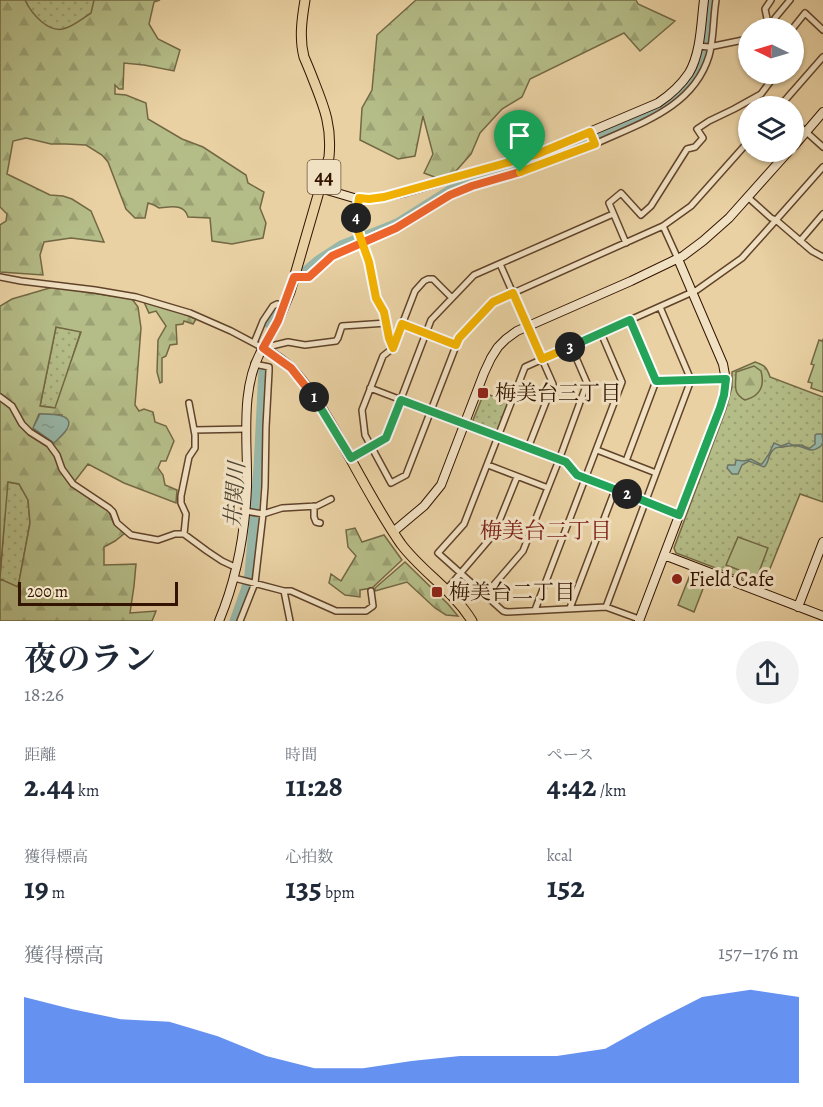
<!DOCTYPE html>
<html lang="ja">
<meta charset="utf-8">
<style>
:root{--surface:#fff;--page:#f2f2f3;--text:#1f2937;--muted:#747a83;--accent:#2563eb}
body{margin:0;font-family:Alegreya,"Noto Serif JP",serif;background:var(--page);color:var(--text);height:100vh;display:flex;flex-direction:column;font-size:22px;white-space:nowrap}
*{box-sizing:border-box;margin:0}
p{font-size:20px;color:var(--muted)}
.icon{flex:none;width:33px;height:33px;fill:none;stroke:currentColor;stroke-width:2;stroke-linecap:round;stroke-linejoin:round}
.map{position:relative;height:621px;overflow:hidden}
.sheet{display:flex;flex-direction:column;background:var(--surface);flex:1}
.sheet>*{flex:none}
.needle{width:39px;rotate:275deg}
.tools{position:absolute;left:738px;top:18px;display:grid;gap:12px}
.tools a{display:grid;place-items:center;width:66px;height:66px;border-radius:50%;background:var(--surface);box-shadow:0 2px 4px #0004;font-size:30px}
.scale{position:absolute;left:18px;bottom:15px;width:160px;box-sizing:border-box;padding-left:6px;border:3px solid #321401;border-top:0;font-size:16px;line-height:21px;white-space:nowrap;color:#321401;-webkit-text-stroke:4px #f1e1c3;paint-order:stroke}
.pin{position:absolute;display:grid;place-items:center;width:51px;height:51px;color:#fff;margin:-62px -26px;border-radius:50% 50% 50% 0;rotate:-45deg;box-shadow:0 0 6px #0007}
.pin .icon{rotate:45deg}
.km{position:absolute;width:30px;height:30px;margin:-15px;border-radius:50%;background:#222;color:#fff;font-size:16px;line-height:30px;text-align:center}
.round{display:grid;place-items:center;flex:none;width:63px;height:63px;border-radius:32px;background:var(--page)}
.summary{display:flex;align-items:center;justify-content:space-between;height:102px;padding:0 24px}
h1{font-size:33px;font-weight:700;line-height:45px}
.metrics{display:grid;grid-template-columns:repeat(3,1fr);gap:9px;height:102px;padding:6px 24px}
.metrics div{display:grid;align-content:center}
.metrics b{font-size:30px;font-weight:700}
.metrics small{font-size:16px;font-weight:400}
.metrics p{font-size:16px}
.chart{height:168px;padding:12px 24px}
.chart p{display:flex;justify-content:space-between}
.chart svg{width:100%;height:108px;margin-top:6px;fill:var(--accent);opacity:.7}
.map>svg:first-child{display:block}
</style>
<div class="map">
<svg width="823" height="621" viewBox="0 0 823 621">
<defs>
<pattern id="grass-dots" width="8" height="8" patternUnits="userSpaceOnUse" patternTransform="scale(1.5)"><rect width="8" height="8" fill="#b4bc87"/><path d="M2 2h.1M6 6h.1" fill="none" stroke="#9ba173" stroke-width="1.8" stroke-linecap="round"/></pattern>
<pattern id="forest-firs" width="22" height="20" patternUnits="userSpaceOnUse" patternTransform="scale(1.5)"><rect width="22" height="20" fill="#b4bc87"/><path d="M5 1l3.5 6h-7zM16 11l3.5 6h-7z" fill="#9ba173"/></pattern>
<pattern id="water-ripples" width="26" height="14" patternUnits="userSpaceOnUse" patternTransform="scale(1.5)"><rect width="26" height="14" fill="#97b7a9"/><path d="M2 4q2-2 4 0t4 0M15 11q2-2 4 0t4 0" fill="none" stroke="#839c90"/></pattern>
</defs>
<rect width="100%" height="100%" fill="#e9d1a3"/>
<filter id="stains"><feTurbulence type="fractalNoise" baseFrequency=".00333" numOctaves="4"/><feColorMatrix values="0 0 0 0 .2 0 0 0 0 .09 0 0 0 0 .02 0 0 0 .5 -.17"/></filter>
<radialGradient id="worn" r=".72"><stop offset=".6" stop-color="#630" stop-opacity="0"/><stop offset="1" stop-color="#630" stop-opacity=".3"/></radialGradient>
<!-- grass -->
<path fill="url(#grass-dots)" stroke="#736844" stroke-width="1.5" d="M0,0h103l-29,45z
M56,327l25,4 -25,77 -16,-2z
M755,362c9,3 12,5 15,15l53,20v105l-23,-8 -37,92 -87,-33 -2,-5 52,-139 6,-22v-15z
M484,393l25,9 -11,29 -3,1 -20,-8 -2,-4z
M7,482l12,2 9,16 2,23 -12,65 -18,-9z"/>
<!-- forest -->
<path fill="url(#forest-firs)" stroke="#736844" stroke-width="1.5" fill-rule="evenodd" d="M0,0h25c6,13 24,35 41,28 9,-3 17,-10 25,-15l3,-13h66l-6,2 -5,22 9,15 22,11 -6,21 -30,-6 -20,-2 -1,26h-4l-4,-4v9l11,1 20,8 2,16 34,20 21,8 43,28 2,8 16,9 -4,16 6,15 -3,15 -31,6 -20,-3 -2,-23 -22,-1c-4,-14 -18,-10 -29,-9l-5,-3 -6,-2 -3,15h-10l-9,-9 -18,-47 -6,-7 -16,-10 -20,-1h-15l-25,-6 -13,3 -6,33 43,21 13,1 9,3 19,12 13,31 -33,-4 -27,4 -4,13 3,20 -43,-3v-47l6,-4 1,-7 -7,-7z
M416,0h220l2,4 37,17 -35,30 -16,-18 -94,46 -8,18 -20,12 -22,24 -9,21 -16,18 -18,6 -13,-5 9,-19 -10,-38 -8,40 -17,3 -38,-19 2,-32 10,-18 5,-55z
M53,287l79,12 6,8 3,21 -6,77 4,6 5,-2 9,3 2,10 11,4 8,15 -8,20h-5l-3,7 5,7 2,10 12,5 -1,13 -52,-20 -36,-19 -17,22 36,22 7,16 11,9 -10,8 -11,6v18l32,-1 -2,22 -4,27 26,-2 -4,10h-152v-42l18,8 12,-64 -2,-23 -9,-16 -11,-2 -8,93v-269l12,-7zM56,327l25,5 -26,76 -15,-2zM39,414l23,1 -9,28 -19,-14v-3z
M144,302l25,6 27,11 -3,5 -9,-3 -1,3 -7,1 1,19 -7,1 -4,11 -4,2v24l-2,1 -3,-11 1,-32 8,-14 -10,-15 -7,2z
M754,366l7,5c4,15 -1,25 -16,29 -13,-7 -9,-15 -9,-28z
M355,528l7,14 22,-7 18,25 -30,28 -12,2v7l-15,-2 -16,-12 2,-9 10,7 15,-25 -8,-9 -2,-17z
M405,562l43,42 10,12 -12,-1 -11,-7 -28,-26 -32,9v-3z"/>
<!-- garden -->
<path fill="#b4bc87" stroke="#736844" stroke-width="1.5" d="M823,339v53l-12,-4 1,-5 -4,-1 6,-17 -3,-1 8,-24 3,1z
M738,537l30,11 -11,29 -31,-12z
M690,575l16,6 -12,31 -16,-7z"/>
<!-- water -->
<path fill="url(#water-ripples)" stroke="#6f7666" stroke-width="1.5" d="M40,414c9,0 36,-1 27,15 -3,5 -9,10 -13,14l-21,-15z
M817,434h5l1,8 -2,4c-11,8 -12,2 -23,0 -6,-1 -10,0 -15,1 -5,1 -6,-1 -10,3 -5,5 -4,13 -9,17l-15,-6 -7,4 -4,9h-6l-5,-6 1,-3h7l1,-5 8,1 7,-2 9,5h2l7,-10 5,-11 7,3 8,-3 3,2h10l5,3h3l5,-4v-9z"/>
<g fill="none" stroke-linecap="round" stroke-linejoin="round">
<!-- river -->
<path stroke="#97b7a9" stroke-width="9" d="M303,273l15,-13 23,-15 44,-17 12,-5 57,-36 112,-37 99,-42 21,-19 7,-9 9,-17 6,-23 2,-27 2,-13
M267,323l6,-11
M234,621l11,-31 4,-15 9,-107 5,-99"/>
<defs>
<path id="street" d="M769,28l-4,-19 6,-9
M775,28v-10l15,-18
M793,28l12,-15 18,17
M698,46l11,1 39,-8
M794,51v1
M780,106l43,-49
M794,121l29,26
M595,144c45,-21 98,-36 114,-88 5,-17 4,-38 7,-56
M751,200l20,18 5,2 47,-53
M663,226l15,33
M800,241l23,-27
M626,243l-17,-40 12,-10 20,22 10,-9 36,-57 8,-2 8,-9 -6,-9 12,-8 25,-12 27,-15 15,-20
M500,264l53,120 -25,64
M0,277l21,4 74,9 41,7 54,16 41,18 32,17 25,-6 17,3 31,-4 2,-3 4,-12 45,-3 -3,-11 -8,-13 -7,-37 -13,-39 3,-25
M295,277h14l23,-21 64,-28 54,-33 22,-9 60,-18 63,-24 -5,-12
M452,298l-19,-19h-5l-4,2 -9,10 -22,57 -10,8 -21,54 3,25 26,48 15,-8 53,-137 34,-36 170,-76 28,-20 57,-64
M387,323l2,15 4,10
M402,324l54,21
M254,343l9,-22 10,-15 4,-2 8,2
M656,381l70,-2
M370,388l189,72 28,-77 -16,-37
M0,397l12,9 10,18 8,8 19,12 8,11 5,14 11,15 36,24 4,4 4,11 14,12 27,5 17,-6h9l23,17 15,10 15,7
M194,430l53,-1
M597,450l59,23
M351,458l35,-20 45,-118 43,-45 139,-61
M626,461l30,-80 -26,-61
M488,465l60,23
M314,506v11l2,5 4,1
M245,511l18,3 19,-6 35,-2 14,-7
M184,534l2,-20 -5,-11v-7l8,-39 6,-9v-13l-6,-32
M234,578l50,13h7l45,20h30l7,-5 -2,-15
M447,589l47,-55 23,-57
M284,591l6,30
M485,595l38,-44 36,-91c11,4 13,13 22,16 33,14 66,25 98,39
M606,607l85,-227 -31,-73
M570,608l45,-118
M535,610l87,-228 -21,-49
M639,619l-33,-12 -99,5 -4,-1 -65,-58 26,-29 61,-157 172,-77 45,-32 34,-38 36,31 11,6
M240,621l15,-38 8,-69 2,-28 1,-59 3,-56v-4l-15,-3"/>
<path id="secondary" d="M794,146l29,-34
M320,188l34,10 15,1 15,-2 22,-5 129,-37 123,-52c12,-8 23,-18 31,-30 12,-20 12,-50 15,-73
M393,532l31,-26 17,-21 43,-112 7,-15 7,-11 8,-8 11,-8 114,-50 52,-25 20,-15 26,-23 59,-66
M664,555l159,61
M798,607l25,-65
M219,621c18,-43 26,-87 28,-134 1,-45 -8,-100 16,-139
M639,621l81,-213c6,-17 7,-27 3,-44l-45,-105"/>
<path id="primary" d="M305,0c-3,18 -6,38 -1,57 3,7 6,14 9,22 11,28 19,46 16,78l-39,135 -12,29 -15,27c10,6 21,13 29,21 17,18 30,39 42,60 22,39 42,79 67,115 21,28 52,46 71,77"/>
</defs>
<!-- street casing -->
<use href="#street" stroke="#60432a" stroke-width="8"/>
<!-- secondary casing -->
<use href="#secondary" stroke="#321401" stroke-width="10"/>
<!-- primary casing -->
<use href="#primary" stroke="#321401" stroke-width="11"/>
<!-- street -->
<use href="#street" stroke="#f1e1c3" stroke-width="5"/>
<!-- secondary -->
<use href="#secondary" stroke="#f1e1c3" stroke-width="8"/>
<!-- primary -->
<use href="#primary" stroke="#e9d1a3" stroke-width="9"/>
</g>
<g fill="none" stroke-linecap="round" stroke-linejoin="round">
<defs>
<path id="split-1" d="M314,397l-23,-29 -28,-20 15,-27 16,-44h15l23,-21 64,-28 54,-33 22,-9 48,-14"/>
<path id="split-2" d="M314,397l37,61 35,-20 15,-38 165,62 11,13 50,19"/>
<path id="split-3" d="M570,347l60,-27 26,61 70,-2 -2,16 -4,13 -41,107 -52,-21"/>
<path id="split-4" d="M356,218v5l2,8 11,31 7,36 8,14 5,26 4,10 9,-24 54,21 3,-7 34,-36 20,-9 29,66 28,-12"/>
<path id="split-5" d="M356,218l3,-20 10,1 15,-2 151,-42 55,-23 5,12 -75,28"/>
</defs>
<!-- split-1 casing -->
<use href="#split-1" stroke="#fff" stroke-width="12"/>
<!-- split-2 casing -->
<use href="#split-2" stroke="#fff" stroke-width="12"/>
<!-- split-3 casing -->
<use href="#split-3" stroke="#fff" stroke-width="12"/>
<!-- split-4 casing -->
<use href="#split-4" stroke="#fff" stroke-width="12"/>
<!-- split-5 casing -->
<use href="#split-5" stroke="#fff" stroke-width="12"/>
<!-- split-1 -->
<use href="#split-1" stroke="#f0652b" stroke-width="8"/>
<!-- split-2 -->
<use href="#split-2" stroke="#22a559" stroke-width="8"/>
<!-- split-3 -->
<use href="#split-3" stroke="#22a559" stroke-width="8"/>
<!-- split-4 -->
<use href="#split-4" stroke="#f5b400" stroke-width="8"/>
<!-- split-5 -->
<use href="#split-5" stroke="#f5b400" stroke-width="8"/>
</g>
<!-- markers -->
<g fill="#8f2418" stroke="#f1e1c3" stroke-width="2">
<rect x="477" y="387" width="12" height="12" rx="3"/>
<circle cx="677" cy="579" r="6"/>
<rect x="431" y="586" width="12" height="12" rx="3"/>
</g>
<g text-anchor="middle" dominant-baseline="central" stroke-width="6" stroke-linejoin="round" paint-order="stroke">
<!-- shield labels -->
<rect fill="#f1e1c3" stroke="#6b523b" stroke-width="1.5" x="307.5" y="160" width="33" height="34" rx="4.5"/>
<g font-size="20" font-weight="bold" fill="#321401">
<text x="324" y="177">44</text>
</g>
<!-- poi labels -->
<g font-size="21" fill="#321401" stroke="#f1e1c3" text-anchor="start">
<text x="495" y="393">梅美台三丁目</text>
<text x="689" y="579">Field Cafe</text>
<text x="449" y="592">梅美台二丁目</text>
</g>
<!-- water labels -->
<g font-size="22" font-style="italic" fill="#504533" stroke="#f1e1c3">
<text transform="translate(235 495) rotate(-86)">井関川</text>
</g>
<!-- neighbourhood labels -->
<g font-size="22" fill="#7a1f14" stroke="#f1e1c3">
<text x="546" y="531">梅美台二丁目</text>
</g>
</g>
<rect width="100%" height="100%" filter="url(#stains)"/>
<rect width="100%" height="100%" fill="url(#worn)"/>
</svg>
<div class="tools">
<a><svg class="needle" viewBox="-14 -14 28 28"><path d="M0-13l5 13h-10z" fill="#e53935"/><path d="M0 13l5-13h-10z" fill="#747a83"/></svg></a>
<a><svg class="icon" aria-label="layers" viewBox="0 0 24 24"><path d="M12 4l9 5-9 5-9-5zM3 14l9 5 9-5"/></svg></a>
</div>
<div class="scale">200 m</div>
<div class="pin" style="left:520px;top:172px;background:#1e9e55"><svg class="icon" aria-label="arrive" viewBox="0 0 24 24"><path d="M6 21V4h12l-3 4 3 4H6"/></svg></div>
<b class="km" style="left:314px;top:397px">1</b>
<b class="km" style="left:627px;top:494px">2</b>
<b class="km" style="left:570px;top:347px">3</b>
<b class="km" style="left:356px;top:218px">4</b>
</div>
<section class="sheet">
<div class="summary"><div><h1>夜のラン</h1><p>18:26</p></div><a class="round"><svg class="icon" aria-label="share" viewBox="0 0 24 24"><path d="M12 15V3M7 8l5-5 5 5M5 13v7h14v-7"/></svg></a></div>
<div class="metrics">
<div><p>距離</p><b>2.44<small> km</small></b></div>
<div><p>時間</p><b>11:28</b></div>
<div><p>ペース</p><b>4:42<small> /km</small></b></div>
</div>
<div class="metrics">
<div><p>獲得標高</p><b>19<small> m</small></b></div>
<div><p>心拍数</p><b>135<small> bpm</small></b></div>
<div><p>kcal</p><b>152</b></div>
</div>
<div class="chart"><p><span>獲得標高</span>157–176 m</p>
<svg viewBox="0 0 160 44" preserveAspectRatio="none"><path d="M0 44V9L10 14L20 18L30 19L40 25L50 33L60 38L70 38L80 35L90 33L100 33L110 33L120 30L130 19L140 9L150 6L160 9V44z"/></svg>
</div>
</section>
